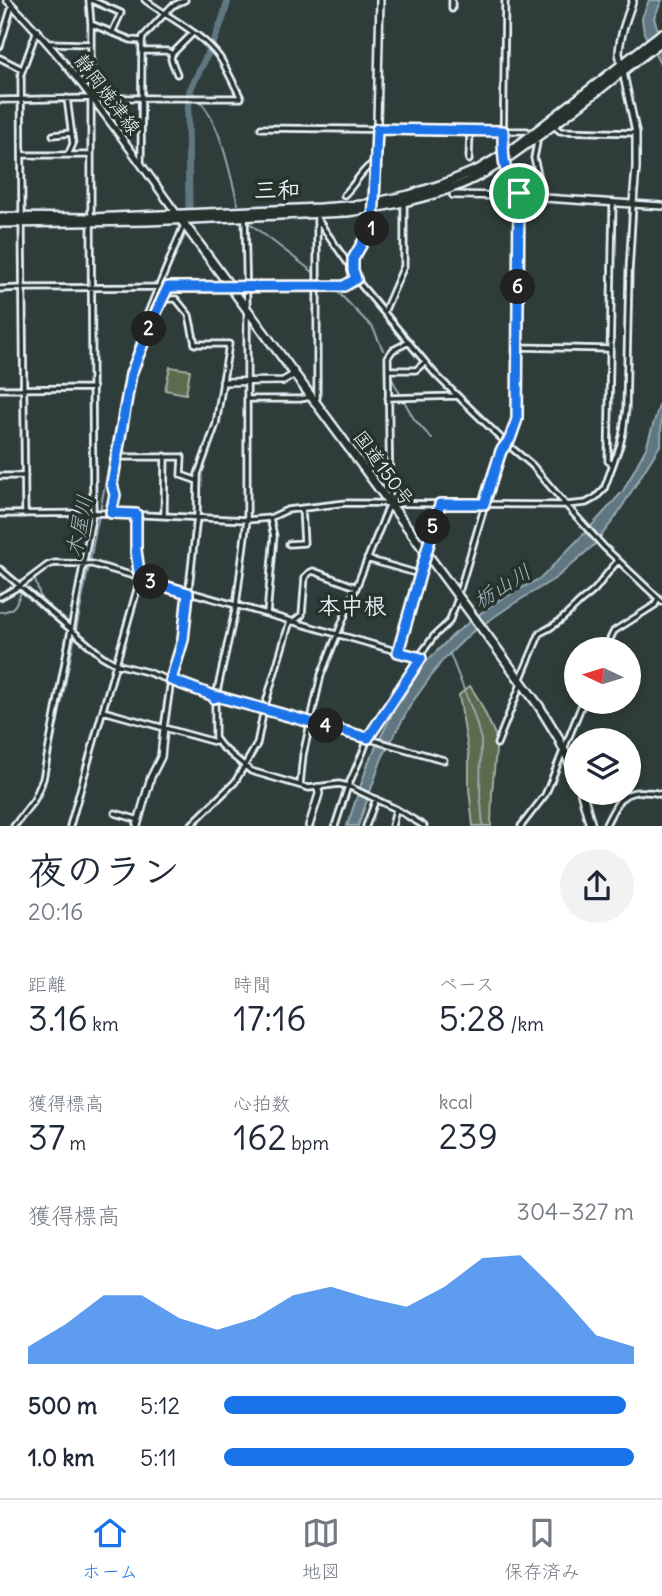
<!DOCTYPE html>
<html lang="ja">
<meta charset="utf-8">
<style>
:root{--surface:#fff;--page:#f2f2f3;--text:#1f2937;--muted:#747a83;--line:#e0e1e3;--accent:#1a73e8}
body{margin:0;font-family:Delius,"Klee One",sans-serif;background:var(--page);color:var(--text);height:100vh;display:flex;flex-direction:column;font-size:26px;white-space:nowrap}
*{box-sizing:border-box;margin:0}
p{font-size:23px;color:var(--muted)}
.icon{flex:none;width:38px;height:38px;fill:none;stroke:currentColor;stroke-width:2;stroke-linecap:round;stroke-linejoin:round}
.map{position:relative;height:826px;overflow:hidden}
.sheet{display:flex;flex-direction:column;background:var(--surface);flex:1}
.sheet>*{flex:none}
.needle{width:46px;rotate:274deg}
.fabs{position:absolute;left:564px;top:637px;display:grid;gap:14px}
.fabs a{display:grid;place-items:center;width:77px;height:77px;border-radius:50%;background:var(--surface);box-shadow:0 4px 10px #0003;font-size:35px}
.pin{position:absolute;display:grid;place-items:center;width:60px;height:60px;color:#fff;margin:-30px;border:4px solid #fff;border-radius:50%;box-shadow:0 2px 7px #0007}
.km{position:absolute;width:35px;height:35px;margin:-18px;border-radius:50%;background:#222;color:#fff;font-size:19px;line-height:35px;text-align:center}
.round{display:grid;place-items:center;flex:none;width:74px;height:74px;border-radius:37px;background:var(--page)}
.head{display:flex;align-items:center;justify-content:space-between;height:119px;padding:0 28px}
h1{font-size:38px;font-weight:600;line-height:52px}
.stats{display:grid;grid-template-columns:repeat(3,1fr);gap:10px;height:119px;padding:7px 28px}
.stats div{display:grid;align-content:center}
.stats b{font-size:35px;font-weight:600}
.stats small{font-size:19px;font-weight:400}
.stats p{font-size:19px}
.chart{height:196px;padding:14px 28px}
.chart p{display:flex;justify-content:space-between}
.chart svg{width:100%;height:126px;margin-top:7px;fill:var(--accent);opacity:.7}
ul{padding:0 28px;list-style:none;font-size:23px}
li{display:grid;grid-template-columns:112px 84px 1fr;align-items:center;height:52px}
li i{height:18px;border-radius:9px;background:var(--accent)}
.tabs{display:flex;justify-content:space-around;align-items:center;height:98px;border-top:2px solid var(--line);background:var(--surface);font-size:19px;color:var(--muted)}
.tabs a{display:grid;justify-items:center;gap:4px}
.tabs .active{color:var(--accent)}
.map>svg:first-child{display:block}
</style>
<div class="map">
<svg width="662" height="826" viewBox="0 0 662 826">
<rect width="100%" height="100%" fill="#2f3d3a"/>
<filter id="ink" filterUnits="userSpaceOnUse"><feTurbulence type="fractalNoise" baseFrequency=".0143" numOctaves="2"/><feDisplacementMap in="SourceGraphic" scale="14" xChannelSelector="R" yChannelSelector="G"/><feConvolveMatrix kernelMatrix="1 2 1 2 8 2 1 2 1" color-interpolation-filters="sRGB"/></filter>
<g filter="url(#ink)">
<!-- green -->
<path fill="#5c6b4d" stroke="#a2aea2" stroke-width="2" d="M170,367l20,3 -4,24 -21,-4z
M470,686l9,14 18,39 -5,53 -1,34h-18l-4,-37v-33l-10,-61z"/>
<!-- water -->
<path fill="#607782" stroke="#96a8b1" stroke-width="2" d="M649,0h13l-8,18 8,25v25l-18,-35 -2,-15z
M662,396l-1,48 -46,74 -21,27 -38,33 -46,28 -39,27 -29,28 -31,43 -29,54 -24,68h-11l22,-65 24,-49 31,-48 30,-30 41,-32 46,-24 56,-58 26,-29 23,-43z"/>
<g fill="none" stroke-linecap="round" stroke-linejoin="round">
<!-- stream -->
<path stroke="#96a8b1" stroke-width="2" d="M190,90c32,29 37,75 48,114
M249,223l81,62
M334,288l39,40 10,22
M152,307l33,-72
M386,354v41
M386,375l6,4 22,40 18,20
M386,402l1,48
M47,568l7,-2 28,-1
M35,580l7,22
M0,612c16,-1 16,-9 22,-22
M450,654l24,61 7,25 -1,52 3,34
M641,794l15,1 6,2
M19,826l21,-28 5,-13 83,-415 8,-27 10,-22
M608,826l15,-27"/>
<!-- river -->
<path stroke="#607782" stroke-width="7" d="M189,207l-1,-95 2,-22 24,-49 9,-23 5,-18"/>
<defs>
<path id="street" d="M89,0l2,24v192
M91,0l30,13 -9,20
M452,9v-9
M91,24l40,16 11,1
M48,43l42,1
M0,46l12,-40
M142,51h25l5,3
M0,58l22,11
M177,74l-6,-15 1,-5 21,-21
M67,98l6,46 -5,11
M0,100l91,-2h150c-7,-13 -13,-27 -21,-40 -18,-25 -51,-40 -75,-58
M554,126l6,5 76,2
M261,128l266,3
M53,135l18,-2
M537,143l-3,15 10,40
M22,155h69
M503,155l2,-155
M469,160l1,-30
M141,163l1,-122 1,-4 29,-31 13,-6
M344,195c11,-10 19,-28 32,-33
M375,208c-1,6 0,13 -2,18 -7,23 -27,24 -17,53l80,96 71,69 25,21 34,40 38,42 58,55
M22,216l-1,-142 16,-44
M245,217l2,89
M318,220l29,42 5,3
M22,224l3,290
M23,288l321,-2 12,-7
M0,289l22,-1
M163,299h13l13,16 6,29h34l-13,80 -18,50 -1,43 -14,123 -12,40 -7,48
M384,312l20,-46v-63
M247,313v207l-11,86 -20,90 228,64
M145,320l39,-95
M518,347l92,2
M388,370h28l9,-8
M0,389l93,-1
M388,398l70,-2
M247,399h53l11,-2
M315,401l2,-3v-180
M116,457h66l-1,18 17,6
M612,464l-4,-3 5,-259
M0,476h25
M111,513l4,-18 -3,-11 19,-110 21,-53 16,-33
M0,514l103,-1 144,7 23,-2 17,-8 59,-7 220,2 20,-2 9,-5 9,-9 16,-44 3,-13 3,-23 3,-137 4,-68
M164,515l1,-59
M289,544l15,-1 -2,-35
M367,559l52,15
M0,569l102,87 14,8 31,8 66,24 2,4v38l6,8 30,25 58,17 30,-4 9,2 48,23 28,17
M460,589l41,-138 9,-12 7,-20 2,-226
M0,597l20,-11 28,-21 7,-2 37,1 328,94 -52,80 -5,14 -15,34 -13,40
M267,614l7,-78 -4,-18
M293,622l9,-7 3,-38 4,-4 4,-2 43,16
M605,649l9,-18 41,-26 3,-6
M398,652l42,-148
M418,658l16,-22 15,-14 8,-21
M521,678l19,-45c17,-8 23,-15 36,-27 6,-7 15,-11 21,-19 7,-9 13,-18 21,-26
M103,711l112,31
M497,744l24,-60
M300,785l3,-30 18,-80 69,-172 -2,-146 5,-7 16,-8
M115,813l24,7
M14,826l20,-26 9,-21 50,-266 -2,-290
M70,826l70,-247 -4,-29v-36
M190,826l45,-44 22,-38 7,-35 26,-88
M366,826l10,-27
M392,826l4,-17
M521,826l24,-31 4,-9 34,-84
M605,826c11,-20 14,-36 40,-34 6,0 11,0 17,3"/>
<path id="secondary" d="M7,0c65,64 116,140 170,214
M503,159c4,17 9,33 27,38l132,9
M453,195l61,1 5,-3
M633,203l3,-35v-35l-17,-80c1,-18 8,-36 14,-53
M375,205l5,-205
M223,382l60,-1 12,-7
M137,826l14,-49 10,-20 3,-29
M309,826l10,-32 -1,-7"/>
<path id="highway" d="M0,217l91,1 229,-10 42,-3 47,-10 34,-11 36,-15 38,-23 145,-113
M179,217l360,489 19,31 18,39
M0,223l147,-2 200,-9c37,-5 75,-12 110,-26 26,-10 50,-27 73,-44 46,-32 88,-68 132,-101
M582,793l9,33"/>
</defs>
<!-- street casing -->
<use href="#street" stroke="#e8f1f8" stroke-width="9"/>
<!-- secondary casing -->
<use href="#secondary" stroke="#e8f1f8" stroke-width="10"/>
<!-- highway casing -->
<use href="#highway" stroke="#e8f1f8" stroke-width="12"/>
<!-- street -->
<use href="#street" stroke="#26332d" stroke-width="3.5"/>
<!-- secondary -->
<use href="#secondary" stroke="#26332d" stroke-width="5"/>
<!-- highway -->
<use href="#highway" stroke="#26332d" stroke-width="7"/>
</g>
</g>
<g fill="none" stroke-linecap="round" stroke-linejoin="round" filter="url(#ink)">
<defs>
<path id="route" d="M377,129l126,2c0,22 -1,45 16,62l-2,226 -7,20 -9,12 -17,53h-44l-42,148 23,6 -53,80 -152,-42 -2,2v-2l-43,-16 12,-40 5,-47 -48,-14 -4,-29v-36l-25,-1 4,-18 -3,-11 19,-110 21,-53 16,-34 176,-1 12,-7 -3,-9v-11l20,-34z"/>
</defs>
<!-- route casing -->
<use href="#route" stroke="#fff" stroke-width="14"/>
<!-- route -->
<use href="#route" stroke="#1a73e8" stroke-width="9"/>
</g>
<g text-anchor="middle" dominant-baseline="central" stroke-width="7" stroke-linejoin="round" paint-order="stroke">
<!-- street labels -->
<g font-size="19" fill="#e8f1f8" stroke="#26332d">
<text transform="translate(108 94) rotate(53)">静岡焼津線</text>
<text transform="translate(384 468) rotate(54)">国道150号</text>
</g>
<!-- water labels -->
<g font-size="21" font-style="italic" fill="#abbac3" stroke="#26332d">
<text transform="translate(79 526) rotate(-79)">木屋川</text>
<text transform="translate(502 586) rotate(-32)">栃山川</text>
</g>
<!-- quarter labels -->
<g font-size="23" font-weight="bold" fill="#e8f1f8" stroke="#26332d">
<text x="277" y="189">三和</text>
<text x="352" y="605">本中根</text>
</g>
</g>
</svg>
<div class="fabs">
<a><svg class="needle" viewBox="-14 -14 28 28"><path d="M0-13l5 13h-10z" fill="#e53935"/><path d="M0 13l5-13h-10z" fill="#747a83"/></svg></a>
<a><svg class="icon" aria-label="layers" viewBox="0 0 24 24"><path d="M12 4l9 5-9 5-9-5zM3 14l9 5 9-5"/></svg></a>
</div>
<div class="pin" style="left:519px;top:193px;background:#1e9e55"><svg class="icon" aria-label="arrive" viewBox="0 0 24 24"><path d="M6 21V4h12l-3 4 3 4H6"/></svg></div>
<b class="km" style="left:372px;top:229px">1</b>
<b class="km" style="left:149px;top:329px">2</b>
<b class="km" style="left:151px;top:582px">3</b>
<b class="km" style="left:326px;top:726px">4</b>
<b class="km" style="left:433px;top:527px">5</b>
<b class="km" style="left:518px;top:287px">6</b>
</div>
<section class="sheet">
<div class="head"><div><h1>夜のラン</h1><p>20:16</p></div><a class="round"><svg class="icon" aria-label="share" viewBox="0 0 24 24"><path d="M12 15V3M7 8l5-5 5 5M5 13v7h14v-7"/></svg></a></div>
<div class="stats">
<div><p>距離</p><b>3.16<small> km</small></b></div>
<div><p>時間</p><b>17:16</b></div>
<div><p>ペース</p><b>5:28<small> /km</small></b></div>
</div>
<div class="stats">
<div><p>獲得標高</p><b>37<small> m</small></b></div>
<div><p>心拍数</p><b>162<small> bpm</small></b></div>
<div><p>kcal</p><b>239</b></div>
</div>
<div class="chart"><p><span>獲得標高</span>304–327 m</p>
<svg viewBox="0 0 160 44" preserveAspectRatio="none"><path d="M0 44V38L10 30L20 20L30 20L40 28L50 32L60 28L70 20L80 17L90 21L100 24L110 17L120 7L130 6L140 19L150 34L160 38V44z"/></svg>
</div>
<ul>
<li><b>500 m</b>5:12<i style="width:98%"></i></li>
<li><b>1.0 km</b>5:11<i style="width:100%"></i></li>
</ul>
</section>
<nav class="tabs">
<a class="active"><svg class="icon" aria-label="home" viewBox="0 0 24 24"><path d="M3 11l9-7 9 7M6 9v11h12V9"/></svg>ホーム</a>
<a><svg class="icon" aria-label="map" viewBox="0 0 24 24"><path d="M3 6l6-2 6 2 6-2v14l-6 2-6-2-6 2zM9 4v14M15 6v14"/></svg>地図</a>
<a><svg class="icon" aria-label="saved" viewBox="0 0 24 24"><path d="M7 4h10v16l-5-4-5 4z"/></svg>保存済み</a>
</nav>
